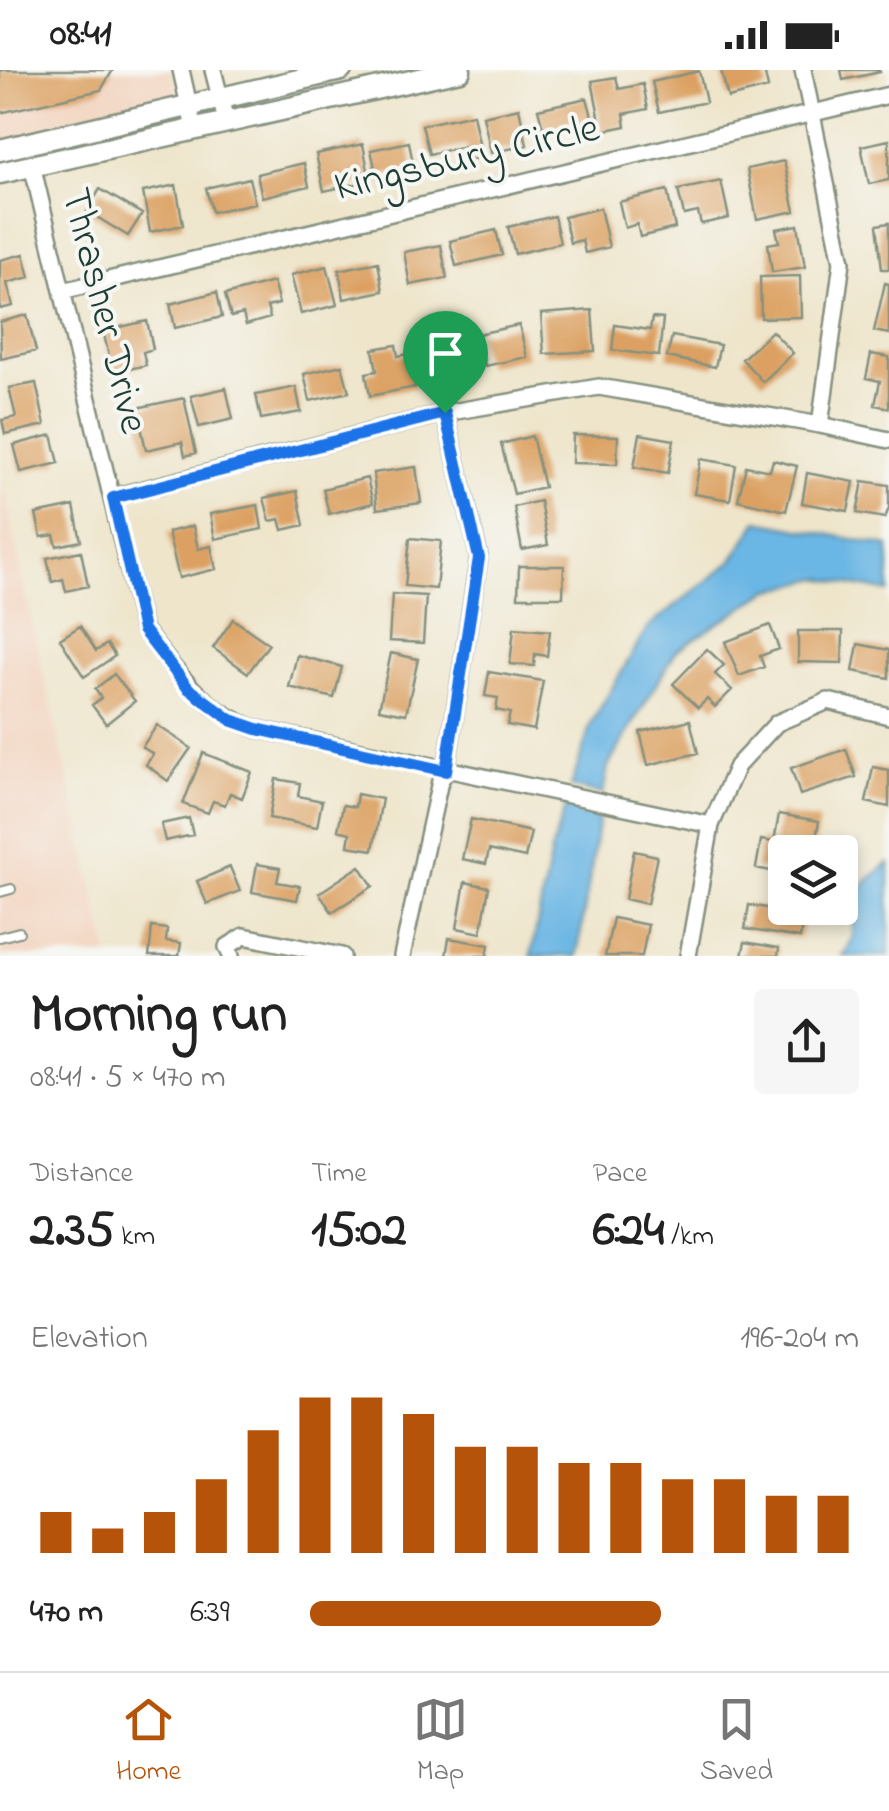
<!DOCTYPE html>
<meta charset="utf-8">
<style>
:root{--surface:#fff;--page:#f6f6f6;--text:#222;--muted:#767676;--line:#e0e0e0;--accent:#b45309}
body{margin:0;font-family:"Indie Flower",sans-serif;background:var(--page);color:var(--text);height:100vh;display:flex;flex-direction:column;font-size:38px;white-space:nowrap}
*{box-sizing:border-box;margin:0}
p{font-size:32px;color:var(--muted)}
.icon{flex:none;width:55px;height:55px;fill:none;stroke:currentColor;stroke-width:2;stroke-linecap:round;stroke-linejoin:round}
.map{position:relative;height:886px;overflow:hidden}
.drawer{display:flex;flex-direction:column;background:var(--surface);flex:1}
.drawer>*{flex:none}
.controls{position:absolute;left:768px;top:765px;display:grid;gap:20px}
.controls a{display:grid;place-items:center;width:90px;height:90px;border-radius:10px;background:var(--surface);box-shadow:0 5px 15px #0003;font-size:50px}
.pin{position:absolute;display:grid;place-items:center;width:85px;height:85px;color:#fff;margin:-102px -42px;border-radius:50% 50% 50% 0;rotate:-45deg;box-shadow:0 0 10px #0007}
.pin .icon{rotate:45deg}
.round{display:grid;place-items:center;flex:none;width:105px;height:105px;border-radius:10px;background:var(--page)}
.summary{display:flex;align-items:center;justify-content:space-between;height:170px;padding:0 30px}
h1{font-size:55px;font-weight:700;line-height:75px}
.figures{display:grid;grid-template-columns:repeat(3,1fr);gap:15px;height:170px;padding:10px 30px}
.figures div{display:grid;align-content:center}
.figures b{font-size:50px;font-weight:700}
.figures small{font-size:28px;font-weight:400}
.figures p{font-size:28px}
.chart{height:280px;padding:20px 30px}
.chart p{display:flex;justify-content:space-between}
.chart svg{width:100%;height:180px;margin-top:10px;stroke:var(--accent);stroke-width:6}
ul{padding:0 30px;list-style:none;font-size:32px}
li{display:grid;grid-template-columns:160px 120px 1fr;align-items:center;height:75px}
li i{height:25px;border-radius:12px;background:var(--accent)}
.status{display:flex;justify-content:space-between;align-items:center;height:70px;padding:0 50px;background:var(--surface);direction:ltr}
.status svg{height:28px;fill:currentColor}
.tabs{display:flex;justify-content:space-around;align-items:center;height:140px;border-top:2px solid var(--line);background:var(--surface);font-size:28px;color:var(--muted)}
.tabs a{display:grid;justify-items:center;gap:5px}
.tabs .active{color:var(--accent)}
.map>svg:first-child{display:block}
</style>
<div class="status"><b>08:41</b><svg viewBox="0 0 49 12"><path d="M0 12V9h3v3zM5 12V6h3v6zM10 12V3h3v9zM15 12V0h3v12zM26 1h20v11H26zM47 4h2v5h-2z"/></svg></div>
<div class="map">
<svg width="889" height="886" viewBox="0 0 889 886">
<rect width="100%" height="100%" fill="#f6f6f2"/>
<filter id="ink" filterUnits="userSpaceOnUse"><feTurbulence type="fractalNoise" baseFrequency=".01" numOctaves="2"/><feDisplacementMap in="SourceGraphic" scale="20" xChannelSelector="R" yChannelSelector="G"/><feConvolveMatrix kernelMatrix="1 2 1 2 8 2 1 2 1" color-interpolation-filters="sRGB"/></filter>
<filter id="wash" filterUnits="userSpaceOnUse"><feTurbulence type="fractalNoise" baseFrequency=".0048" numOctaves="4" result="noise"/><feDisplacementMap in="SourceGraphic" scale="40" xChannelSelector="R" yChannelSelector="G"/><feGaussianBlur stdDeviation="2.25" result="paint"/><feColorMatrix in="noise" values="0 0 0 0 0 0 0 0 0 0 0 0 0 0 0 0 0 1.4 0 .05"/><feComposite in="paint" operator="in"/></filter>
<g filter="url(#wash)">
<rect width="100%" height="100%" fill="#eee5cb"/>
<!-- built -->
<path fill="#f3d4bf" d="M0,0h170l7,28 -177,43z
M0,402l36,171 73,313h-109z"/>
<!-- water -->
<path fill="#6bb6e4" stroke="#457a8c" stroke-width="2.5" d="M758,451l131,25v46l-70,-14 -51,13 -92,60 -68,115 -5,28 -32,-7 20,-63 57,-97 83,-65z
M566,735l34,7 -23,144h-46l20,-105z
M889,793v93h-46c20,-29 3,-35 11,-56 6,-15 23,-28 35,-37z"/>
<g id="blocks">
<!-- building -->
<path fill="#dca162" d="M0,0h113l-12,20 -101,23z
M721,0h43l4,18 -40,10z
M841,0h38l1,2 -37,8z
M699,1l7,31 -47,10 -7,-30z
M616,7l3,12 24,-5 5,25 -24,5 2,12 -24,5 -10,-50z
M587,28l6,22 -49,12 -6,-23z
M519,38l8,37 -36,8 -8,-37z
M473,44l9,44 -12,2 -4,-14 -37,8 -7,-29z
M889,70v40l-20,4 -8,-38z
M409,72l5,27 -37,8 -6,-27z
M363,74l7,37 -46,10 -8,-37z
M784,91l11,50 -38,8 -10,-50z
M304,93l5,23 -47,11 -5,-23z
M249,108l6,25 -43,9 -6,-24z
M721,111l8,37 -28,6 -3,-12 -14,3 -6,-25z
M176,115l7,40 -33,7 -7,-40z
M100,119l42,25 -14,22 -41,-25z
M667,120l8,38 -35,9 -3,-13 -12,4 -6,-26z
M600,138l9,39 -24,6 -3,-13 -12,3 -6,-26z
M554,146l6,27 -45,11 -7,-27z
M889,153v46h-7l-5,-44z
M798,155l7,42 -33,5 -4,-28 11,-2 -3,-13z
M496,160l6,25 -46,11 -6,-25z
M441,175l6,33 -37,7 -6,-33z
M24,184l6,23 -23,6 6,23 -13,3v-49z
M378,192l5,29 -39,8 -5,-29z
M327,196l10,39 -36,9 -10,-39z
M800,206l1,41 -40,1 -1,-41z
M273,212l6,22 -12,3 3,11 -24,7 -3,-11 -12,3 -6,-22z
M885,213l4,1v50l-15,-3z
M217,222l5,25 -47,11 -5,-24z
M592,240l3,41 -51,3 -3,-40z
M27,245l9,36 -35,8 -1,-37z
M652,248l11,1 -4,37 -47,-6 3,-25 35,5z
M147,251l6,28 -10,3 3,13 -33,8 -10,-42z
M519,255l8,32 -42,9 -7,-32z
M772,261l21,22 -30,29 -21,-23z
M453,263l9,39 -32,8 -6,-26 10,-3 -3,-12z
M672,266l48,9 -5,22 -48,-10z
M396,275l2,11 11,-2 6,33 -45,9 -4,-23 11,-2 -4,-22z
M871,284l18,3v51l-14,-3 5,-24 -14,-3z
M342,295l7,27 -39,9 -6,-27z
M36,313l9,42 -40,9 -3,-14 14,-3 -7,-29z
M296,317l5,25 -40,7 -5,-24z
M226,318l7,31 -34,8 -8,-31z
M184,328l12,55 -11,3 -3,-14 -36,8 -9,-42z
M640,364l34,6 -6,33 -34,-6z
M52,365l7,28 -38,9 -7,-27z
M573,365l45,1 -1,28 -45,-1z
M532,366l12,51 -30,7 -13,-50z
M701,389l35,6 -6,35 -36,-6z
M773,390l24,6 -11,45 -48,-11 8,-34 24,5z
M416,397l5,36 -44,6 -4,-36z
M807,403l47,9 -6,29 -46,-8z
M367,408l6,25 -44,11 -6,-25z
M863,411l26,4v23l-4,10 -28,-5z
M297,421l7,34 -21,5 -3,-11 -10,2 -6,-23z
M540,431l8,44 -26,5 -8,-43z
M258,435l4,24 -47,10 -5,-25z
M74,436l7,35 -24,5 -3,-11 -13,2 -5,-23z
M193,456l5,23 13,-3 5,23 -37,9 -11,-46z
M410,468l31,3 -5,48 -31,-3z
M81,481l7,35 -22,5 -3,-12 -11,3 -5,-24z
M519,496h45l-1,31h-45z
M392,524l34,2 -3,47 -34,-2z
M233,549l36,25 -21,29 -35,-25z
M770,555l9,24 -19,7 4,11 -25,9 -14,-34z
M80,556l16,25 11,-7 8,12 -31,21 -24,-38z
M514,558l36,3 -3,25 -12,-2 -1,12 -24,-2z
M798,561h45l-1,32 -44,-1z
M858,574l31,6v28l-36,-7z
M707,579l17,16 -9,9 17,16 -17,17 -8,-8 -9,9 -25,-24z
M391,583l27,6 -12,55 -27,-5z
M297,585l45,12 -8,31 -45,-11z
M489,602l54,9 -9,49 -27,-5 3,-12 -14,-3 2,-12 -13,-2z
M114,604l21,27 -29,23 -14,-19 9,-7 -6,-9z
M690,650l8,33 -50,12 -8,-33z
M157,655l34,23 -23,33 -22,-16 7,-11 -11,-7z
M846,679l10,28 -56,18 -9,-27z
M203,683l49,19 -10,26 -12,-5 -5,12 -12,-4 -5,12 -25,-9z
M873,697l16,3v37l-23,-5z
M276,709l24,4 -2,13 24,5 -5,26 -48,-9z
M357,724l25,5 -9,51 -25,-4 2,-13 -12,-3 5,-25 12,2z
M779,744l40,7 -5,31h-29v22l-29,-6 5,-28 13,2z
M189,748l4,17 -28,6 -4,-17z
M471,749l60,13 -6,26 -36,-8 -3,14 -24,-5z
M634,781l23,5 -10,48 -22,-5z
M257,794l23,4 -3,14 23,4 -3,14 -45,-8z
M360,796l13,20 -41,26 -13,-19z
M230,797l10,24 -33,13 -10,-23z
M465,812l24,5 -8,46 -24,-5z
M781,816l4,1v21h20l-5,30 -55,-9 4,-24 28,5z
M613,848l35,7 -6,31h-37z
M152,857l15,2 -1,12 15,2 -2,13h-30z
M449,868l40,7 -2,11h-41z
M745,872l34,6 -1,8h-36z"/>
</g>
</g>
<g filter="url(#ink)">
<use href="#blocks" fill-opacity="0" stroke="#869180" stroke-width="2.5"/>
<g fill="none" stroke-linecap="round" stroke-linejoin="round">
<defs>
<path id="service" d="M0,822l11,-3
M0,867l19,-5"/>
<path id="minor" d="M181,0l13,58
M213,0l13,51
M803,0l39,192 -22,163
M32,95l111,464c33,43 61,83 114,100l454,96
M62,221l827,-196
M113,427l332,-84 154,-26 221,38 69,15
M231,886l-4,-9 17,-11 98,20
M402,886l38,-175 6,-10 33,-214 -34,-144
M688,886l23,-131 26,-59 40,-43 51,-22 61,15"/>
<path id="tertiary" d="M0,80l341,-80
M0,103l460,-103"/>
</defs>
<!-- service casing -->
<use href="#service" stroke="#869180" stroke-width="12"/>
<!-- minor casing -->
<use href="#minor" stroke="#869180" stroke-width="20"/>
<!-- tertiary casing -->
<use href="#tertiary" stroke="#869180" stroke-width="25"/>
<!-- service -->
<use href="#service" stroke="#fff" stroke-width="8"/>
<!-- minor -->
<use href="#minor" stroke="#fff" stroke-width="15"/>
<!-- tertiary -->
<use href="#tertiary" stroke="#fff" stroke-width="20"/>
</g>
</g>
<g fill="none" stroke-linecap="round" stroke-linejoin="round" filter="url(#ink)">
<defs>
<path id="route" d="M445,343l34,145 -33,213 -189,-42 -26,-9 -43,-32 -45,-58 -30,-132z"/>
</defs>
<!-- route casing -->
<use href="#route" stroke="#fff" stroke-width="20"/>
<!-- route -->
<use href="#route" stroke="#1a73e8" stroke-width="12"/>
</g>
<g text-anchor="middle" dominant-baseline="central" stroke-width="8" stroke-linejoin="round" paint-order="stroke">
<!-- street labels -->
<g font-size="42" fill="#1f3d34" stroke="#f6f6f2">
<text transform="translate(467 89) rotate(-13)">Kingsbury Circle</text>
<text transform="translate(103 241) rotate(76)">Thrasher Drive</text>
</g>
</g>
</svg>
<div class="controls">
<a><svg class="icon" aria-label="layers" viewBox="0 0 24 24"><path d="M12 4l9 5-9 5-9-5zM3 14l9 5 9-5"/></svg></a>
</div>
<div class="pin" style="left:445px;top:343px;background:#1e9e55"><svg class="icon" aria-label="arrive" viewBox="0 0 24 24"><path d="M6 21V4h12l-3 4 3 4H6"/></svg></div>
</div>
<section class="drawer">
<div class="summary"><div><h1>Morning run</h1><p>08:41 · 5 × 470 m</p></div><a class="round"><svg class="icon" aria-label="share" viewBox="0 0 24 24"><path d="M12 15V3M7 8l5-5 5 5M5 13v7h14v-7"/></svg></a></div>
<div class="figures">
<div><p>Distance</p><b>2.35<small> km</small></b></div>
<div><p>Time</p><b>15:02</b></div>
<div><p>Pace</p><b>6:24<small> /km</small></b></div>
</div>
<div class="chart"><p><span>Elevation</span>196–204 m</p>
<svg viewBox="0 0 160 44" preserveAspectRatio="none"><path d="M5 44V34M15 44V38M25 44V34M35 44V26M45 44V14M55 44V6M65 44V6M75 44V10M85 44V18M95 44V18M105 44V22M115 44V22M125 44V26M135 44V26M145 44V30M155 44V30"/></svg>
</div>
<ul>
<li><b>470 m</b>6:39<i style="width:64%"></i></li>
</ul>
</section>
<nav class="tabs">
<a class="active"><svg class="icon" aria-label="home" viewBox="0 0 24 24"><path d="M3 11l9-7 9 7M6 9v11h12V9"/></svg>Home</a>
<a><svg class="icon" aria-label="map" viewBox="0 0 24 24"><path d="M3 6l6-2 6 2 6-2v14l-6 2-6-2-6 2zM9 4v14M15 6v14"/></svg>Map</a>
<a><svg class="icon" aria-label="saved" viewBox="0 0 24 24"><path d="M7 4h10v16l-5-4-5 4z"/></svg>Saved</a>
</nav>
